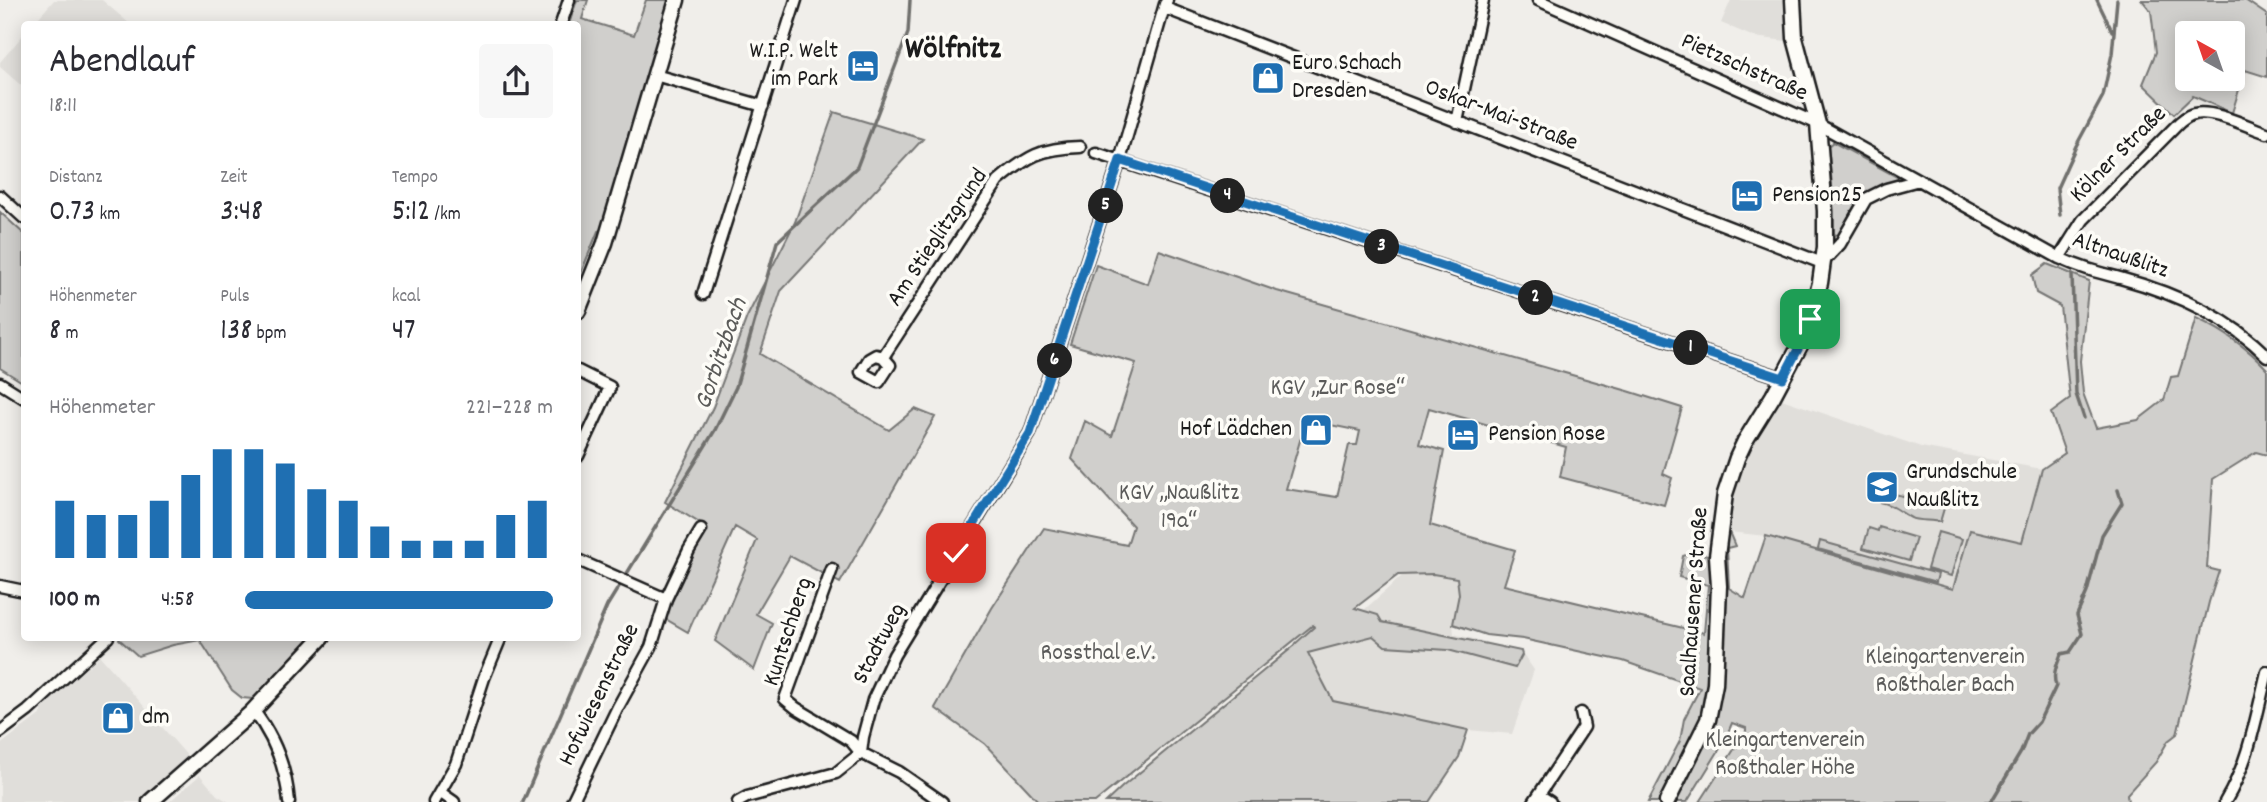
<!DOCTYPE html>
<html lang="de">
<meta charset="utf-8">
<style>
:root{--surface:#fff;--page:#f7f7f7;--text:#2b2b33;--muted:#7c7c81;--accent:#1f6fb2}
body{margin:0;font-family:Dekko,sans-serif;background:var(--page);color:var(--text);height:100vh;display:flex;flex-direction:column;font-size:26px;white-space:nowrap}
*{box-sizing:border-box;margin:0}
p{font-size:23px;color:var(--muted)}
.icon{flex:none;width:38px;height:38px;fill:none;stroke:currentColor;stroke-width:2;stroke-linecap:round;stroke-linejoin:round}
.map{position:relative;flex:1;overflow:hidden}
.panel{position:absolute;left:21px;top:21px;width:560px;height:620px;display:flex;flex-direction:column;background:var(--surface);border-radius:7px;box-shadow:0 4px 18px #0003}
.panel>*{flex:none}
.needle{width:46px;rotate:320deg}
.tools{position:absolute;left:2175px;top:21px;display:grid;gap:14px}
.tools a{display:grid;place-items:center;width:70px;height:70px;border-radius:7px;background:var(--surface);box-shadow:0 4px 18px #0003;font-size:35px}
.pin{position:absolute;display:grid;place-items:center;width:60px;height:60px;color:#fff;margin:-30px;border-radius:14px;box-shadow:0 4px 10px #0006}
.km{position:absolute;width:35px;height:35px;margin:-18px;border-radius:50%;background:#222;color:#fff;font-size:19px;line-height:35px;text-align:center}
.round{display:grid;place-items:center;flex:none;width:74px;height:74px;border-radius:7px;background:var(--page)}
.headline{display:flex;align-items:center;justify-content:space-between;height:119px;padding:0 28px}
h1{font-size:38px;font-weight:600;line-height:52px}
.stats{display:grid;grid-template-columns:repeat(3,1fr);gap:10px;height:119px;padding:7px 28px}
.stats div{display:grid;align-content:center}
.stats b{font-size:30px;font-weight:600}
.stats small{font-size:19px;font-weight:400}
.stats p{font-size:19px}
.chart{height:196px;padding:14px 28px}
.chart p{display:flex;justify-content:space-between}
.chart svg{width:100%;height:126px;margin-top:7px;stroke:var(--accent);stroke-width:6}
ul{padding:0 28px;list-style:none;font-size:23px}
li{display:grid;grid-template-columns:112px 84px 1fr;align-items:center;height:52px}
li i{height:18px;border-radius:9px;background:var(--accent)}
.map>svg:first-child{display:block}
</style>
<div class="map">
<svg width="2267" height="802" viewBox="0 0 2267 802">
<rect width="100%" height="100%" fill="#f0eeea"/>
<filter id="ink" filterUnits="userSpaceOnUse"><feTurbulence type="fractalNoise" baseFrequency=".0143" numOctaves="2"/><feDisplacementMap in="SourceGraphic" scale="14" xChannelSelector="R" yChannelSelector="G"/><feConvolveMatrix kernelMatrix="1 2 1 2 8 2 1 2 1" color-interpolation-filters="sRGB"/></filter>
<g filter="url(#ink)">
<!-- built -->
<path fill="#e0deda" d="M54,0h48l28,24h-97z
M1731,0h52l3,41 -32,-4 -33,-14z
M24,34v54l-24,-21v-5z
M1773,396l148,51 121,22 -20,73 -69,47 -187,-53 -37,-4 -8,-12 4,-26z
M1433,574l24,4 2,16 -6,30 1,10 67,17 13,19 -22,64 -44,-4 -136,-29 -25,-48 10,-24 47,-19 39,-35z
M100,656l90,103 -50,43h-140v-57l41,-31v-5z
M200,775l17,20 12,7h-60z"/>
<!-- green -->
<path fill="#d0cfcc" stroke="#767674" stroke-width="2" fill-rule="evenodd" d="M577,0h11l-6,19 52,16 12,-35h23l-68,230 -3,1 -20,49v-256h-9z
M2142,0h103l22,15v62l-22,-7 -13,43 -39,-17 -19,18 -31,-30 13,-32 -5,-41zM2188,33h45v46h-45z
M834,112l89,27 -142,152 -21,63 129,76 26,-21 20,8 -95,166 -50,-27 -34,58 16,9 -18,47 -39,-29 42,-101 -22,-13 -47,105 -24,-14 37,-94 -36,-22 48,-95 34,-90 48,-95z
M1833,142l66,36v3c-39,7 -44,22 -60,55l-5,-2 -2,-49 -4,-39z
M0,212l24,22v149l-24,-15z
M1159,250l118,41 351,100 54,17 -19,66 9,4 -8,27 -104,-28 6,-30 -137,-39 -10,36 25,7 -14,74 85,25 -11,35 200,48 4,-48 -29,-8 4,-21 9,-3 25,3 4,-36 8,12 6,14 -8,2 2,40 16,10 21,-62 187,53 17,-59 52,12 20,-73 23,-16 -14,-40 19,-14 -10,-93 -24,-13 -4,-18 15,-11 42,17 -9,80 3,32 13,35 42,-8 26,-20 7,-23 7,-1 18,-58c28,13 50,28 71,51v86l-11,-3 -43,27 -6,89 12,3 -10,31 -32,132 -9,7 -12,21 -29,32 1,8h-428l46,-71v-3l-14,-5 -8,19 -37,60h-39l32,-61 4,-22 16,-31 -77,-27 -100,-22 -37,-4 -33,-11 6,-30 -2,-16 -24,-4 -35,1 -43,33 23,7 4,7 139,29 1,4 -7,13 -67,-18 -63,-4 -12,-10 -65,17 25,48 135,29 -9,27 -30,45h-323l16,-15 173,-142 1,-2 18,-16 -1,-2 -218,177h-56l-54,-58 -50,-36 57,-100 52,-80 83,17 6,-19 -61,-67 13,-38 27,15 24,-73 -66,-19 26,-79 52,19zM1306,420l54,11 -3,14h-8l-12,52 -51,-8z
M1880,491l65,14 -5,17c-8,-2 -25,-1 -29,-4 -13,-7 -17,-13 -32,-16l-2,-6z
M1879,527l37,11 -7,23 -46,-13 6,-20 9,3z
M1938,532l24,7 -11,37 -24,-7z
M1820,541l118,33 -2,8 -118,-33z
M120,637h192l-59,62 -11,-1 -10,-8 -32,-50 -27,5 -35,11 -19,-17z"/>
<g fill="none" stroke-linecap="round" stroke-linejoin="round">
<!-- stream -->
<path stroke="#706f6d" stroke-width="3.5" d="M2097,0l15,31
M2060,215l-3,-27 19,-42 27,-50 9,-42 5,-54
M2072,275l4,119 8,24
M523,802l84,-196 108,-176 21,-43 41,-145 80,-75 51,-134 2,-33
M1991,802l30,-50 7,-18 11,-12 17,-36c-4,-12 1,-21 5,-32l9,-2 12,-18 -5,-19 10,-23 15,-57 20,-32 -4,-13"/>
<defs>
<path id="street" d="M1167,0l-2,8 657,255 18,-19 26,-45 20,-10 33,-9
M1538,0l280,124 241,134c22,10 38,14 61,20 55,15 107,38 147,78
M561,24l8,-24
M655,75l108,31
M1457,122l26,-122
M1096,153l687,225
M0,196l24,22
M2059,258l24,-38 96,-97c5,-4 9,-8 15,-9 19,-5 55,13 73,19
M703,294l93,-294
M883,357l7,8 -11,17 -18,-10 8,-13 7,-4 7,2 115,-176c30,-25 43,-33 82,-34
M578,371l32,16 -32,69
M0,383l24,15
M578,560l88,39
M832,569l-47,130 11,9 55,33 10,12 38,19 43,30
M0,586l24,5
M253,710c22,28 33,57 36,92
M0,732l28,-21 80,-74
M861,753l2,-16 10,-37 21,-45 136,-222 90,-273 45,-156
M441,793l13,9
M1539,795l11,7
M434,802l22,-38 28,-86 17,-41
M572,802l46,-95 33,-60 15,-48 23,-49 12,-20
M738,802l9,-5 89,-24 25,-20
M1534,802l50,-75 -3,-14
M2225,802c24,-40 31,-85 42,-130"/>
<path id="secondary" d="M578,311l27,-68 72,-243
M150,802l101,-89 71,-76
M1667,802l41,-82 7,-36 4,-98 -2,-30 8,-62 12,-36 8,-17 28,-45 33,-62 14,-51 5,-36v-36l-7,-87 -23,-86 -2,-38"/>
</defs>
<!-- street casing -->
<use href="#street" stroke="#1c1c1c" stroke-width="15"/>
<!-- secondary casing -->
<use href="#secondary" stroke="#1c1c1c" stroke-width="19"/>
<!-- street -->
<use href="#street" stroke="#fdfcf7" stroke-width="10"/>
<!-- secondary -->
<use href="#secondary" stroke="#fdfcf7" stroke-width="14"/>
</g>
</g>
<g fill="none" stroke-linecap="round" stroke-linejoin="round" filter="url(#ink)">
<defs>
<path id="route" d="M956,553l74,-120 90,-273 663,218 23,-44 4,-15"/>
</defs>
<!-- route casing -->
<use href="#route" stroke="#fff" stroke-width="14"/>
<!-- route -->
<use href="#route" stroke="#1f6fb2" stroke-width="9"/>
</g>
<!-- icons -->
<defs>
<symbol id="hotel-square" viewBox="-11 -11 22 22"><rect x="-9" y="-9" width="18" height="18" rx="4" fill="#1f6fb2" stroke="#fdfcf7"/><path d="M-6-4.5h1.5V1H6V5H4.5V3h-9V5H-6ZM-4 0a1.8 1.8 0 1 1 3.6 0ZM.5 0V-2.5h3Q6-2.5 6 0Z" fill="#fff"/></symbol>
<symbol id="shop-square" viewBox="-11 -11 22 22"><rect x="-9" y="-9" width="18" height="18" rx="4" fill="#1f6fb2" stroke="#fdfcf7"/><path d="M-5-2.5h2.3a2.7 3.5 0 0 1 5.4 0H5L5.5 6h-11ZM-1.5-2.5h3a1.5 2.3 0 0 0-3 0Z" fill="#fff"/></symbol>
<symbol id="school-square" viewBox="-11 -11 22 22"><rect x="-9" y="-9" width="18" height="18" rx="4" fill="#1f6fb2" stroke="#fdfcf7"/><path d="M0-5L7-2L0 1L-7-2ZM-4 1L0 2.5L4 1V4Q0 6-4 4Z" fill="#fff"/></symbol>
</defs>
<g fill-rule="evenodd">
<use href="#hotel-square" x="844" y="47" width="38" height="38"/>
<use href="#shop-square" x="1249" y="59" width="38" height="38"/>
<use href="#hotel-square" x="1728" y="177" width="38" height="38"/>
<use href="#shop-square" x="1297" y="411" width="38" height="38"/>
<use href="#hotel-square" x="1444" y="416" width="38" height="38"/>
<use href="#school-square" x="1863" y="468" width="38" height="38"/>
<use href="#shop-square" x="99" y="699" width="38" height="38"/>
</g>
<g text-anchor="middle" dominant-baseline="central" stroke-width="7" stroke-linejoin="round" paint-order="stroke">
<!-- poi labels -->
<g font-size="24" fill="#1c1c1c" stroke="#fdfcf7" text-anchor="start">
<text x="838" y="52" text-anchor="end">W.I.P. Welt<tspan x="838" dy="28">im Park</tspan></text>
<text x="1292" y="64">Euro Schach<tspan x="1292" dy="28">Dresden</tspan></text>
<text x="1772" y="196">Pension25</text>
<text x="1292" y="430" text-anchor="end">Hof Lädchen</text>
<text x="1488" y="435">Pension Rose</text>
<text x="1906" y="473">Grundschule<tspan x="1906" dy="28">Naußlitz</tspan></text>
<text x="142" y="718">dm</text>
</g>
<!-- street labels -->
<g font-size="24" fill="#1c1c1c" stroke="#fdfcf7">
<text transform="translate(1744 68) rotate(24)">Pietzschstraße</text>
<text transform="translate(1501 116) rotate(21)">Oskar-Mai-Straße</text>
<text transform="translate(2119 155) rotate(-45)">Kölner Straße</text>
<text transform="translate(938 238) rotate(-56)">Am Stieglitzgrund</text>
<text transform="translate(2120 256) rotate(19)">Altnaußlitz</text>
<text transform="translate(1695 602) rotate(-86)">Saalhausener Straße</text>
<text transform="translate(789 632) rotate(-72)">Kuntschberg</text>
<text transform="translate(880 644) rotate(-62)">Stadtweg</text>
<text transform="translate(600 695) rotate(-64)">Hofwiesenstraße</text>
</g>
<!-- park labels -->
<g font-size="24" fill="#5b5b5a" stroke="#fdfcf7">
<text x="1338" y="389">KGV „Zur Rose“</text>
<text x="1179" y="494">KGV „Naußlitz<tspan x="1179" dy="28">19a“</tspan></text>
<text x="1098" y="654">Rossthal e.V.</text>
<text x="1945" y="658">Kleingartenverein<tspan x="1945" dy="28">Roßthaler Bach</tspan></text>
<text x="1785" y="741">Kleingartenverein<tspan x="1785" dy="28">Roßthaler Höhe</tspan></text>
</g>
<!-- water labels -->
<g font-size="26" font-style="italic" fill="#5b5b59" stroke="#fdfcf7">
<text transform="translate(722 354) rotate(-71)">Gorbitzbach</text>
</g>
<!-- district labels -->
<g font-size="32" font-weight="bold" fill="#1c1c1c" stroke="#fdfcf7">
<text x="953" y="51">Wölfnitz</text>
</g>
</g>
</svg>
<div class="tools">
<a><svg class="needle" viewBox="-14 -14 28 28"><path d="M0-13l5 13h-10z" fill="#e53935"/><path d="M0 13l5-13h-10z" fill="#7c7c81"/></svg></a>
</div>
<div class="pin" style="left:1810px;top:319px;background:#1e9e55"><svg class="icon" aria-label="arrive" viewBox="0 0 24 24"><path d="M6 21V4h12l-3 4 3 4H6"/></svg></div>
<div class="pin" style="left:956px;top:553px;background:#d93025"><svg class="icon" aria-label="check" viewBox="0 0 24 24"><path d="M5 12l5 5 9-10"/></svg></div>
<b class="km" style="left:1691px;top:348px">1</b>
<b class="km" style="left:1536px;top:298px">2</b>
<b class="km" style="left:1382px;top:247px">3</b>
<b class="km" style="left:1228px;top:196px">4</b>
<b class="km" style="left:1106px;top:206px">5</b>
<b class="km" style="left:1055px;top:361px">6</b>
<section class="panel">
<div class="headline"><div><h1>Abendlauf</h1><p>18:11</p></div><a class="round"><svg class="icon" aria-label="share" viewBox="0 0 24 24"><path d="M12 15V3M7 8l5-5 5 5M5 13v7h14v-7"/></svg></a></div>
<div class="stats">
<div><p>Distanz</p><b>0.73<small> km</small></b></div>
<div><p>Zeit</p><b>3:48</b></div>
<div><p>Tempo</p><b>5:12<small> /km</small></b></div>
</div>
<div class="stats">
<div><p>Höhenmeter</p><b>8<small> m</small></b></div>
<div><p>Puls</p><b>138<small> bpm</small></b></div>
<div><p>kcal</p><b>47</b></div>
</div>
<div class="chart"><p><span>Höhenmeter</span>221–228 m</p>
<svg viewBox="0 0 160 44" preserveAspectRatio="none"><path d="M5 44V24M15 44V29M25 44V29M35 44V24M45 44V15M55 44V6M65 44V6M75 44V11M85 44V20M95 44V24M105 44V33M115 44V38M125 44V38M135 44V38M145 44V29M155 44V24"/></svg>
</div>
<ul>
<li><b>100 m</b>4:58<i style="width:100%"></i></li>
</ul>
</section>
</div>
